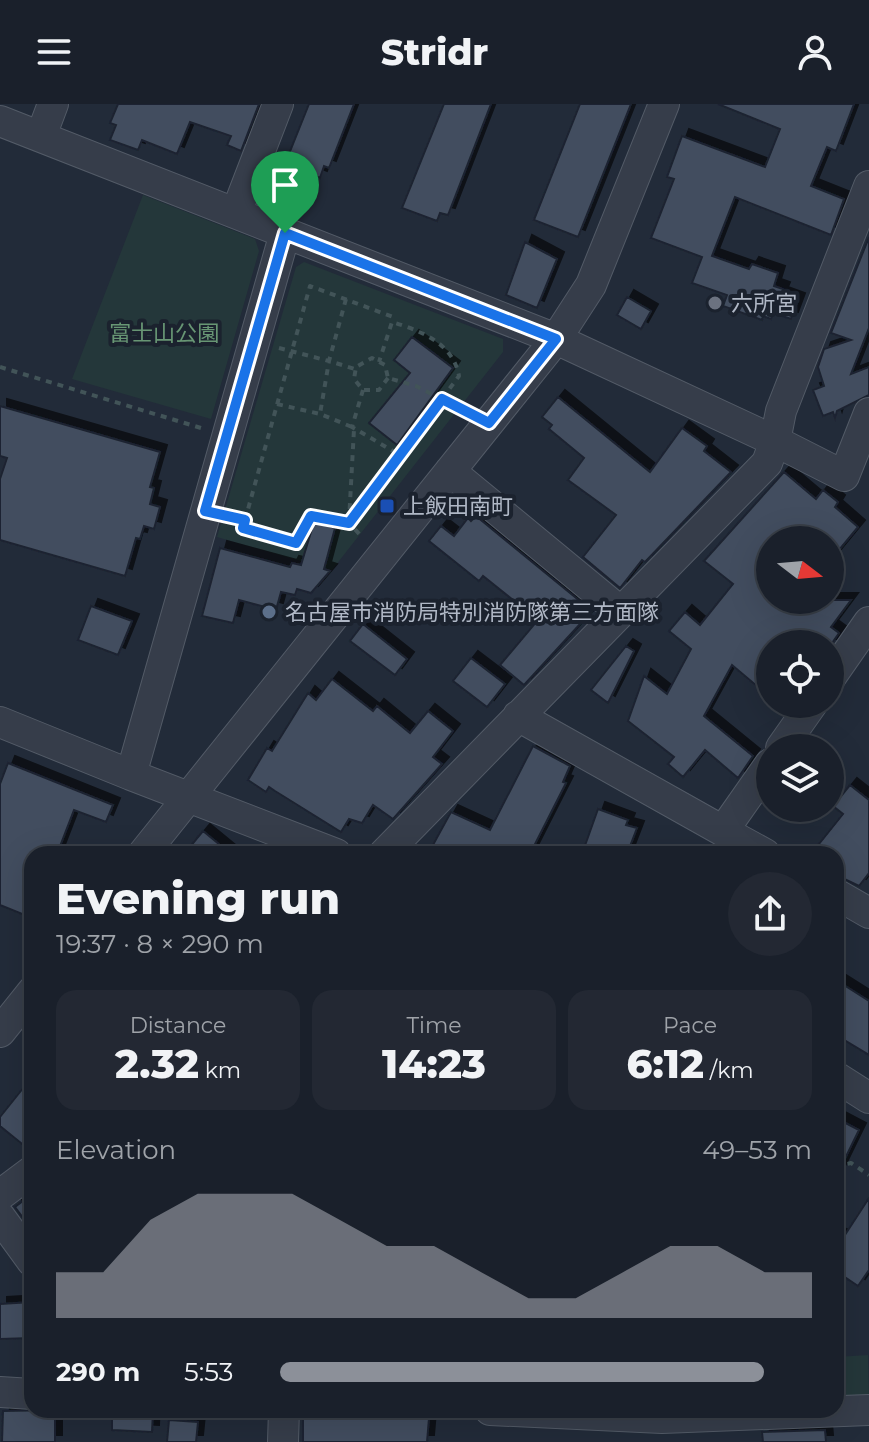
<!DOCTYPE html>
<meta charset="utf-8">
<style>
:root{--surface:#1a202b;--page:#232833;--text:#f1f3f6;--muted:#9fa3a9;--line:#383e47;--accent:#8c9099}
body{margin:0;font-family:Montserrat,"Noto Sans JP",sans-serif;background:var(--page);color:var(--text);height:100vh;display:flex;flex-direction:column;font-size:30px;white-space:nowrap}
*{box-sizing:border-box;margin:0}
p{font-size:26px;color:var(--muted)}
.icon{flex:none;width:44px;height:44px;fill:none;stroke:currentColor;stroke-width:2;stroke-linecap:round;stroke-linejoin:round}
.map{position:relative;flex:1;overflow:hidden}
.side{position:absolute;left:24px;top:742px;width:820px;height:572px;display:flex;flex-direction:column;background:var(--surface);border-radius:24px;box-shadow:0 8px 32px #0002,0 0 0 2px var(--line)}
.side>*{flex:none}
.needle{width:52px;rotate:106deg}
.fabs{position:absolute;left:756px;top:422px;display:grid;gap:16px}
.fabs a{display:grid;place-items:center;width:88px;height:88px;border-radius:50%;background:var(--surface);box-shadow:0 8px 32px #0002,0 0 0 2px var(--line);font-size:40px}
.pin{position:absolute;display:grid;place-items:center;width:68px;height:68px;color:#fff;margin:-82px -34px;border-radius:50% 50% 50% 0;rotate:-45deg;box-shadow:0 0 8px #0007}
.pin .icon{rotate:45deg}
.round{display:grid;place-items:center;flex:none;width:84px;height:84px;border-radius:42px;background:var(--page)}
.overview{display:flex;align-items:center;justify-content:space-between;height:136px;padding:0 32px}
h1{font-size:44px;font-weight:800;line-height:60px}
.metrics{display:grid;grid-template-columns:repeat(3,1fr);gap:12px;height:136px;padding:8px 32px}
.metrics div{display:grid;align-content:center;border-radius:20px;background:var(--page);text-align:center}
.metrics b{font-size:40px;font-weight:800}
.metrics small{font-size:22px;font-weight:400}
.metrics p{font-size:22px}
.chart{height:224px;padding:16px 32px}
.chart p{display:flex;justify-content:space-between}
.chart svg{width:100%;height:144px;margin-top:8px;fill:var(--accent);opacity:.7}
ul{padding:0 32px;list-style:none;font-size:26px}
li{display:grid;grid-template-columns:128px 96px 1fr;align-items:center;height:60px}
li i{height:20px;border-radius:10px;background:var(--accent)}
header{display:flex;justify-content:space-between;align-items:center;height:104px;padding:0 32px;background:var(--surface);font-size:36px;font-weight:800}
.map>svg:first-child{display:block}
</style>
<header><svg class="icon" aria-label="menu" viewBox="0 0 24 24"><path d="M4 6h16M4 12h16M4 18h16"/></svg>Stridr<svg class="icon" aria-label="person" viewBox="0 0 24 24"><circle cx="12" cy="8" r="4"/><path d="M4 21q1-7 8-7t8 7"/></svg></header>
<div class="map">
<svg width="869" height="1338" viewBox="0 0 869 1338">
<defs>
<filter id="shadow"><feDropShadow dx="7" dy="-7" stdDeviation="0" flood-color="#0009"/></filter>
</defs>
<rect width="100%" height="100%" fill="#222b39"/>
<!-- green -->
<path fill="#24373a" d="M143,91l112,44 4,12 -48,168 -139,-40z
M304,158l199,77v13l-171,218 -115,-33 79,-270z
M868,1251l1,42 -33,4v-44z"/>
<!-- building -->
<path fill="#434e5e" stroke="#1d2430" stroke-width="2" filter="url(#shadow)" d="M118,0h141l-18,47 -14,-6 4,-9 -41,-14 -13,32 -35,-14 -4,10 -28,-10 6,-15 -6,-2z
M309,0h45l-25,64 -5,-2 -4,12 -35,-14z
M444,0h47l-43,111 -8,-2 -3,8 -35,-13z
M580,0h51l-53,133 -44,-17z
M718,0h136l-18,47 -9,-4 -16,39 33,13 -13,36 -96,-38 -23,59 37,13 3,-5 26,9 -4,13 9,3 -2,5 17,6 -7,19 -17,-6 -3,6 -8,-3 -1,4 -39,-14 4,-11 -35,-12 10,-26 -51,-19 23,-59 -7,-2 15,-41 83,31 15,-38z
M869,133v91l-18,46 18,-7v28l-32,16 -2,7 -2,-6 -10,4 -10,-26 11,-4 -6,-19 6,-18 27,-9 -20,-7z
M525,138l32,17 -20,49 -31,-13z
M627,193l24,14 -10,18 -24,-14z
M412,233l41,31 -56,77 -28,-22 41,-50 -16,-13z
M558,293l92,75 32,-44 25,18 -3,5 27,21 -86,90 -3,-2 -22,28 -37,-31 33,-42 -48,-35 16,-22 -35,-29 3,-4 -10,-8z
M0,302l160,46 -10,35 4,1 -4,16 10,3 -6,22 -10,-3 -4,13 -4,-1 -11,38 -125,-36v-61l7,-21 -7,-2z
M784,368l32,27 7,-9 15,12 -3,5 23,20 -28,34v-21h-60v60h81l-20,27 8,6 -9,13 -60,-2v53l-38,-32 -28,51 49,40 -15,22 -33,-28 -22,27 -15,-13 6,-7 -46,-36 16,-45 23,18 24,-45 -22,-18 16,-19 15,13 33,-41 -29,-23z
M476,412l116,95 -68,74 -24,-20 38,-45 -55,-44 -4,5 -50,-40 12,-15 13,10 14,-18 3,3z
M314,418l21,6 -11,41 6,2 -19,22 -14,-4 -2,6 -14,-3 -5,18 -37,-10 -6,23 -31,-7 18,-68 70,19 2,-4 9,2z
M91,502l41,15 -14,34 -40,-15z
M363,520l44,35 -12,16 -45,-34z
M626,542l8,5 -26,52 -17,-13z
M471,554l34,26 -18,23 -34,-26z
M332,575l41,32 4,-5 33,27 18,-22 25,20 -20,26 9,7 -49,55 -20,-14 -11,18 -13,-4 -8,13 -66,-41 -6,-4 -3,5 -18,-12 19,-32 5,3 36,-58 8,7z
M533,642l37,20 -7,16 3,1 -36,71h-102l23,-42 39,18z
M8,659l105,42 -7,17 -32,-12 -17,44h-25v64l-32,-13v-121z
M850,681l19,15v73l-10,13 -23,-11v-21h-25l32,-40 -10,-8z
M598,705l30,11 -2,5 11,3 -10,26h-45z
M203,727l28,23h-47z
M836,876l33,21v54l-33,-20z
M32,973v75l-32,-26v-9z
M836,1014l23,12 -23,47z
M32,1090v36l-17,-23z
M869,1094v72l-11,16 -22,-15v-37l7,4z
M32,1198v36l-32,1v-35z
M55,1306v32h-53l1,-31z
M112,1306h41l-1,22 -40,-2z
M303,1311l126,3 -2,24h-124z
M169,1316l29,2 -2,20h-29z
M825,1326l1,12h-63l-1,-10z"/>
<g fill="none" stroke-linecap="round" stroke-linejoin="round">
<defs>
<path id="minor" d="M0,17l556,218 219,102 6,-30 88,-225
M41,32l12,-32
M236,109l42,-109
M450,367l171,141
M830,574l39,-56
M518,612l205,115 47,-67
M0,618l131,53 154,-542
M781,644l31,-44
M131,671l205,79
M723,727l42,23
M143,750l413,-515 35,-54 73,-181
M384,750l383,-391 8,-22 69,35 25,-63
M836,790l33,19
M0,928l32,-40
M836,973l33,21
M0,1091l32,-24
M0,1113l32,44
M0,1288l32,2
M490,1306l172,8 207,-8
M283,1338l1,-32"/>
</defs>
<!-- minor casing -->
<use href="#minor" stroke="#535b67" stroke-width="32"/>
<!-- path -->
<path stroke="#425458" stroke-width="4" stroke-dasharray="6 6" stroke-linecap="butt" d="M346,195l-17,62 26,8
M279,244l50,13 -9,53
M0,263l201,61
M388,274l-9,12h-16l-9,-11 2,-12 16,-9 13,7 3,13 28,8 49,25
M363,286l-11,37 46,27
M277,300l43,10 32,13
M231,413l14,3 -2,8 53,15 15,-27 38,7 14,15
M245,416l65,-234 83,31
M349,417l5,-92
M349,419l110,-147c-6,-33 -38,-45 -67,-54l-13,40
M836,1063l15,-4 18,12"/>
<!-- minor -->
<use href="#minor" stroke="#363d4a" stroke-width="30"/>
</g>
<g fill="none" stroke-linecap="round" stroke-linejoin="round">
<defs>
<path id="route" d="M285,129l271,106 -67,84 -47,-24 -93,124 -38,-7 -15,27 -53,-15 2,-8 -40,-9z"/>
</defs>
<!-- route casing -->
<use href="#route" stroke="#fff" stroke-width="16"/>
<!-- route -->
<use href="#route" stroke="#1a73e8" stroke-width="10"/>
</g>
<!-- markers -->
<circle fill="#6b7280" stroke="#1b222e" stroke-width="3" cx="715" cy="199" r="8"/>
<rect fill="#1a4fb4" stroke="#1b222e" stroke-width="3" x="379" y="394" width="16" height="16" rx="4"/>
<circle fill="#5c6f8a" stroke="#1b222e" stroke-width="3" cx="269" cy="508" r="8"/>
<g text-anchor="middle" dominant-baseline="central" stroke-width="8" stroke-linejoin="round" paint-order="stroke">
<!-- poi labels -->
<g font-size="22" fill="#b0b8c6" stroke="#1b222e" text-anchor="start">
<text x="731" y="199">六所宮</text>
<text x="403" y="402">上飯田南町</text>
<text x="285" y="508">名古屋市消防局特別消防隊第三方面隊</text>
</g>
<!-- park labels -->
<g font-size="22" fill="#689674" stroke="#1b222e">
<text x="164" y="229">富士山公園</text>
</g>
</g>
</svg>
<div class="fabs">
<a><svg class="needle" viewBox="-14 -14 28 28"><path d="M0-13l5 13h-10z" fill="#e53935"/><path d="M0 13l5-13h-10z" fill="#9fa3a9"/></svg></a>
<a><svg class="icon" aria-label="locate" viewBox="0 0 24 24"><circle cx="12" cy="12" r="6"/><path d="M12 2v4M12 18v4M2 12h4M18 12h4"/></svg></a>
<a><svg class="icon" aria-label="layers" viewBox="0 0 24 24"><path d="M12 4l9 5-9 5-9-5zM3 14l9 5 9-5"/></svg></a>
</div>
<div class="pin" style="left:285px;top:129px;background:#1e9e55"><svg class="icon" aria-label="arrive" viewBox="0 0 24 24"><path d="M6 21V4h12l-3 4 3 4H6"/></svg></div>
<section class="side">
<div class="overview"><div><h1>Evening run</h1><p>19:37 · 8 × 290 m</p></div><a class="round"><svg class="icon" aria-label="share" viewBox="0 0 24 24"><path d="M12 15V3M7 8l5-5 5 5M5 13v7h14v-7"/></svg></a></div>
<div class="metrics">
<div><p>Distance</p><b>2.32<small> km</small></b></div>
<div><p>Time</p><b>14:23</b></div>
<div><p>Pace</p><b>6:12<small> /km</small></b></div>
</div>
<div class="chart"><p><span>Elevation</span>49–53 m</p>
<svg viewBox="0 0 160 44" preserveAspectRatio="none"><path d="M0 44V30L10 30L20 14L30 6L40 6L50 6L60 14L70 22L80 22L90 30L100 38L110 38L120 30L130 22L140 22L150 30L160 30V44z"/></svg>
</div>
<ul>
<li><b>290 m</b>5:53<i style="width:91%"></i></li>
</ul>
</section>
</div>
